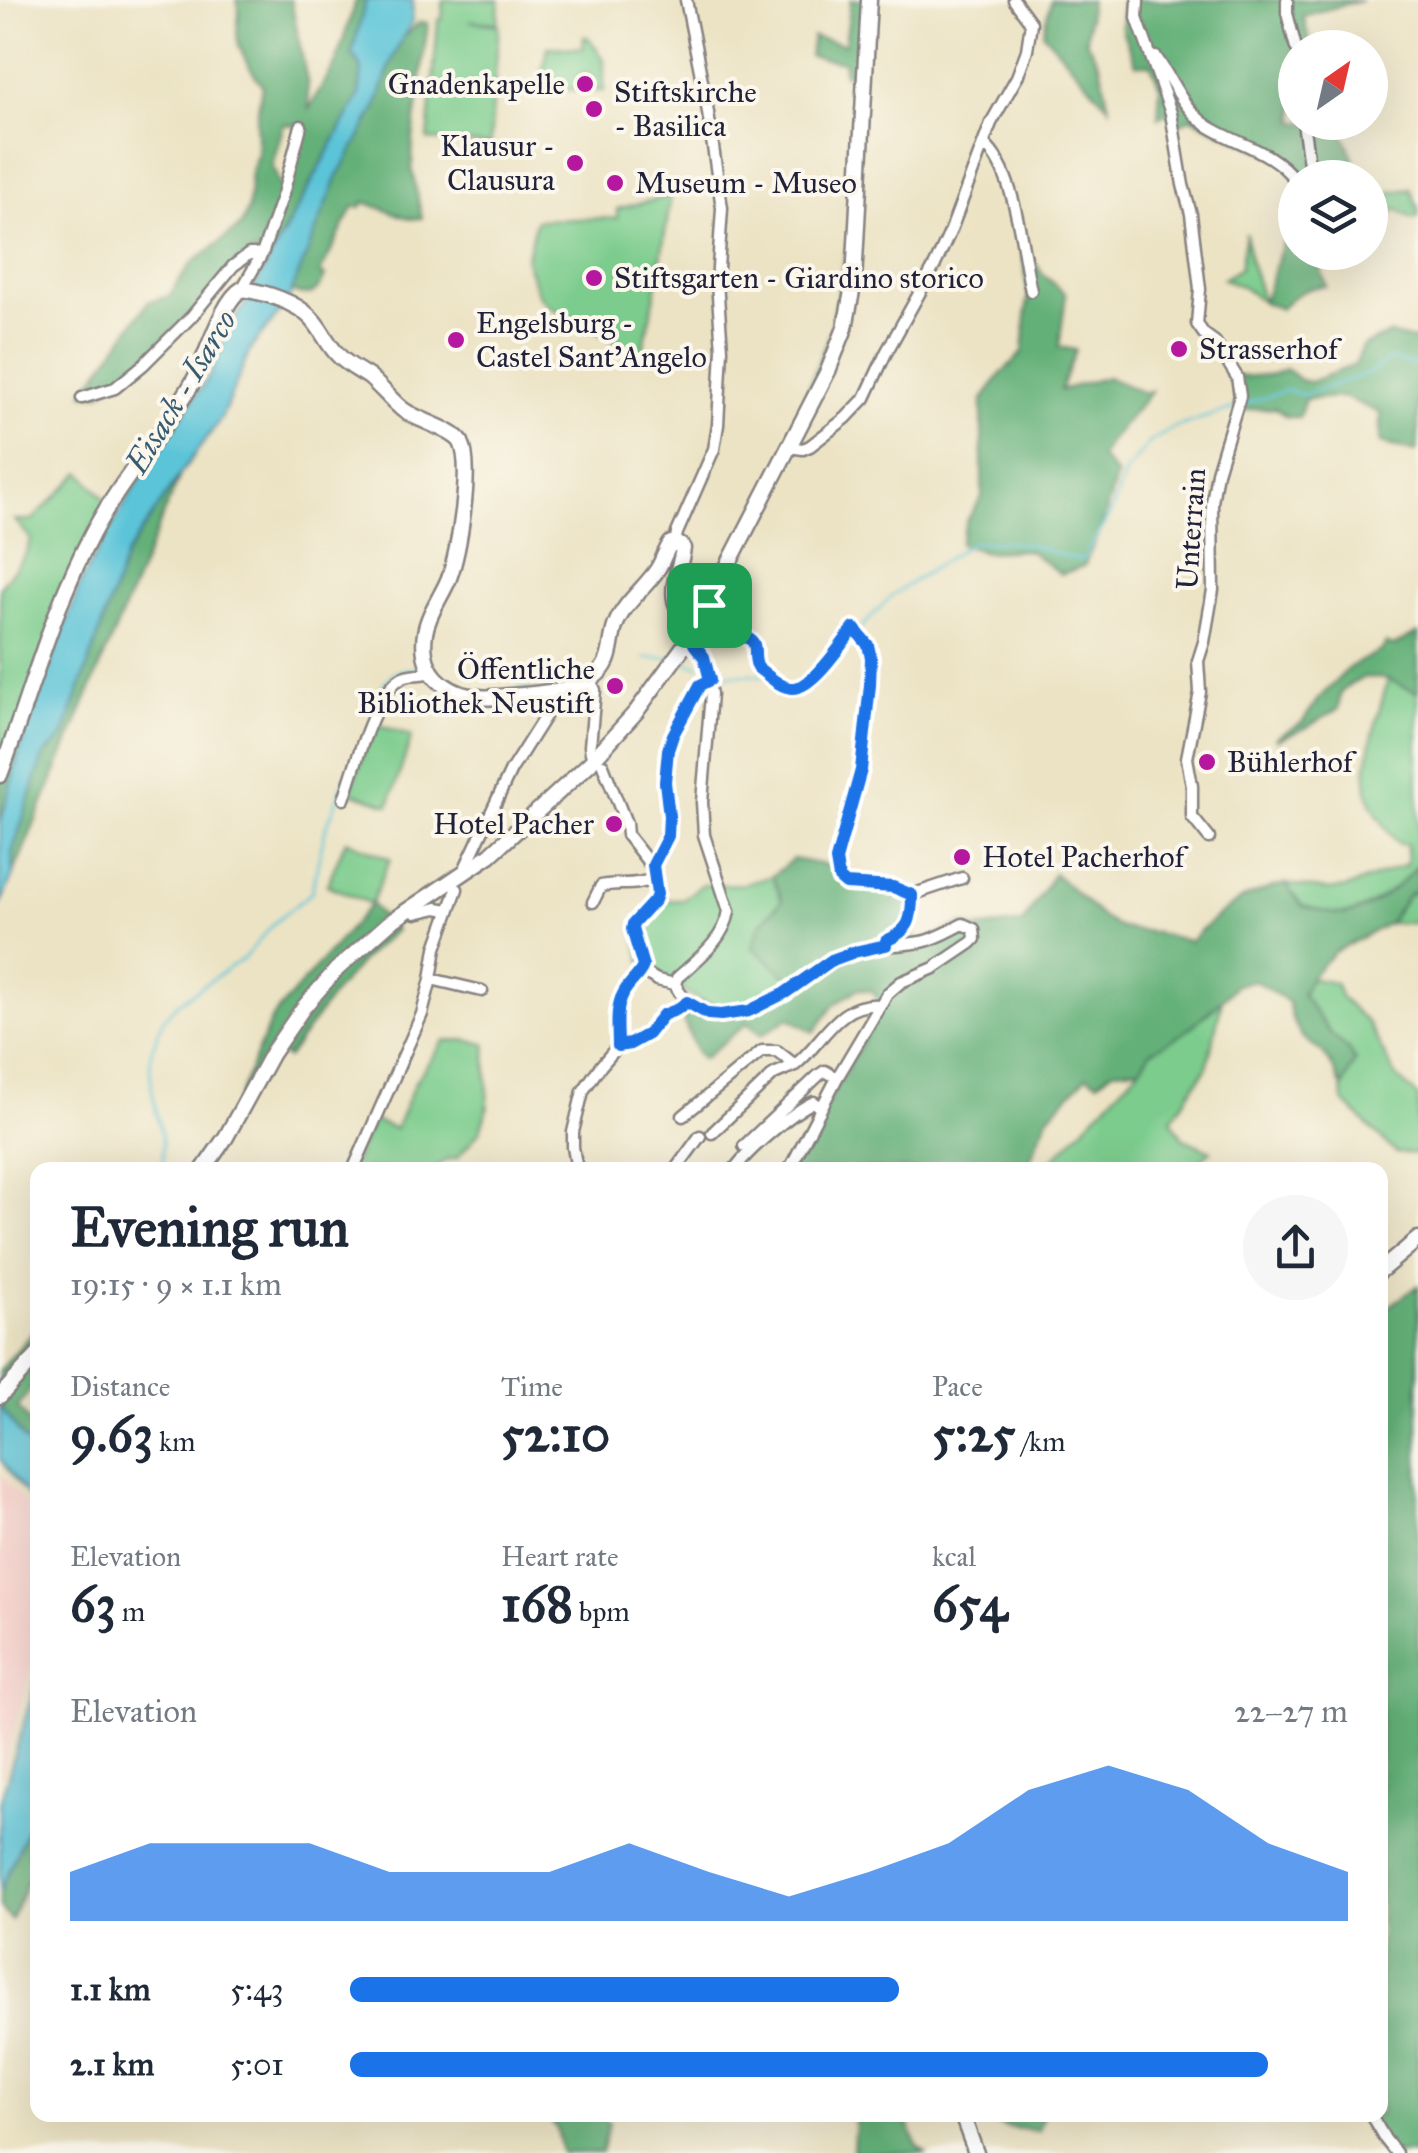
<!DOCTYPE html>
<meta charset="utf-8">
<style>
:root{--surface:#fff;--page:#f6f6f7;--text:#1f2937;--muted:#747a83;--accent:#1a73e8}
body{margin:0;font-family:"IM FELL Great Primer",serif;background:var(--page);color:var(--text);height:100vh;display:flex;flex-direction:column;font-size:38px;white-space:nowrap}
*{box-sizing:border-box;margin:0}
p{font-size:32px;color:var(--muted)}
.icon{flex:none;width:55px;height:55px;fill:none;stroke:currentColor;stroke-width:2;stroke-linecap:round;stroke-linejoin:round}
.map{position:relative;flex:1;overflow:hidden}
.details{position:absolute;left:30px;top:1162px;width:1358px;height:960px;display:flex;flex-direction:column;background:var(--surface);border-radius:20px;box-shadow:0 10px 40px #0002}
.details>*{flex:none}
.needle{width:65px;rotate:34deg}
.fabs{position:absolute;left:1278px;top:30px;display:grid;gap:20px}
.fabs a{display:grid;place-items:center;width:110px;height:110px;border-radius:50%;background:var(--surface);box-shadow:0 10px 40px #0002;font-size:50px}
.pin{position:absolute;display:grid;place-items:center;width:85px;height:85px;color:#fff;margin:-42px;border-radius:20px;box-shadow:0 5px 15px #0006}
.round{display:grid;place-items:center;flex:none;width:105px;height:105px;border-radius:52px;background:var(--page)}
.headline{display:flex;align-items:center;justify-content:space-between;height:170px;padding:0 40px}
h1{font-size:55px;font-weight:800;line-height:75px}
.figures{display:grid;grid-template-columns:repeat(3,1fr);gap:15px;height:170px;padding:10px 40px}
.figures div{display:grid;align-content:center}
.figures b{font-size:50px;font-weight:800}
.figures small{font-size:28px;font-weight:400}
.figures p{font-size:28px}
.chart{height:280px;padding:20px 40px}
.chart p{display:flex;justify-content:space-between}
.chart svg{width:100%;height:180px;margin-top:10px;fill:var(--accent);opacity:.7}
ul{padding:0 40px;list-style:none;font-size:32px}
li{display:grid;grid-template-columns:160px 120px 1fr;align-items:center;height:75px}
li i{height:25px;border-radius:12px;background:var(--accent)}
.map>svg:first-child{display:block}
</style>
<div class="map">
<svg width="1418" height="2153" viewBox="0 0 1418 2153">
<rect width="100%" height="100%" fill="#fbf7ec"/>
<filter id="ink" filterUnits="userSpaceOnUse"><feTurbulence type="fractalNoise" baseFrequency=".01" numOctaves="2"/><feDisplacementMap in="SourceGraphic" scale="20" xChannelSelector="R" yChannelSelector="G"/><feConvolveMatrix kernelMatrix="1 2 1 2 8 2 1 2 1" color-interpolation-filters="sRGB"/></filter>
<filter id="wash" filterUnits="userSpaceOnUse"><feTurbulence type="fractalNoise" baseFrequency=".0048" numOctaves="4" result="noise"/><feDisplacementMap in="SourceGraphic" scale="40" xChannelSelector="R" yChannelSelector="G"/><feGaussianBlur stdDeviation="2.25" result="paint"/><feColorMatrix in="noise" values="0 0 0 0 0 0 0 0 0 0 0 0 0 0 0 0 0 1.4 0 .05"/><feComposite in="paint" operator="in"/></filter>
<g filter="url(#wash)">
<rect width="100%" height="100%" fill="#ece3c4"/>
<!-- built -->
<path fill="#f7d0cb" d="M0,1473l38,46 -1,128 -37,133z"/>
<!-- green -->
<path fill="#7bcc8d" stroke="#4e7764" stroke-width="2.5" d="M443,0h56l-1,23 -28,-2 29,4 -9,120 -62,-5 10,-120 4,-1z
M584,37h4l16,22v32h-11l1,-13 -7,-5 -9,4 -2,13 -30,-2 2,-8 -7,-1 7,-32 35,1z
M1411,189l7,20v9h-7l-14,-9 -8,7 -10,-12 -5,1 -4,-7v-6l17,1z
M671,196l-16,99 -13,60 -92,-48 -12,-13 -12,-34 10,-40 81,-2v-9z
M852,223c-2,23 -2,47 -5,70 -7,53 -36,103 -59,151l44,-118z
M1246,233l4,28 13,41 -22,-16 -18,-7 17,-11z
M81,472l28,32 -17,29 -92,242v-188l25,-32 6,-16 -16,-19h17z
M1388,679l30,14v171c-13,18 -51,49 -75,50 -12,1 -28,-5 -41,-8l-16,-22 41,6 19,-2 60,-23 1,-21h-9c-12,-17 -27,-34 -31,-55 -5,-27 14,-82 21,-110z
M374,723l38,13 -23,69 -39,-13z
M346,840l44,19 -19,45 -44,-19z
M772,876l10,24 -22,25 33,56c-20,13 -47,32 -73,27 -21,-4 -58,-31 -77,-42l-10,-42 22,-24h28l18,-15 44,-1z
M1418,890v33h-29l19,-28z
M1310,978l25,5 6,15 27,25 28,54 22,19v58l-22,-1 -53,-52 -1,-13 13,-28 -6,-10 -20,-18 -27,-38z
M1222,1000l-15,67 -36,53 13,19 27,12 -23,19h-145l97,-102 10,-16z
M465,1040l21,4 2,62 -8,25 -23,27 -11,2 -12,10h-84l23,-50 22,9 21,-49 28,-39z"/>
<!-- forest -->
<path fill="#64b078" stroke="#43695a" stroke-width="2.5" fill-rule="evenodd" d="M236,0h55l16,81 2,28 27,-47 20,-62h10l-14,53 10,16 -3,27 -90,162 -13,-6 -6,2 -95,96 -55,44 -16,-1 64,-91 21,-6 22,-32 50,-38 7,-18 3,-36 7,-20 -2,-30 6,-37c-10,-14 -25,-35 -25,-52 0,-13 5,-21 -1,-33zM284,124l16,2 -17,67 -11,-28z
M851,0h13l-4,81 -16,-8v-11l-35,-6 4,-19 32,7z
M1051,0h39l-4,41 14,23 9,43 -66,-74z
M1122,0h240l-59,16 8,31 -16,1v74l44,1 15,37 -11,17h-47l-15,-18 -90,-41 -18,9 -4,-15 -11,5 2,-30 -9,-23h-15l-14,-34z
M420,22l8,1 -15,115 -1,32 10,48 -11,1 -47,-17 -4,6 -6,-2 -34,67 5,3c-8,19 -15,23 -34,15l46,-113 39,-70 16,-49 11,-22z
M1295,209v43l21,1 10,33c-16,0 -35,9 -45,23l-18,-7z
M1022,246l22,29 22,19 -7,53 17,3 -16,40 47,-13 37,16 7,-1 -42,50 -8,15 16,18 -16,53 -17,38 -23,8 -33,-24 -42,2 -26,-8 6,-22 16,-25v-96l17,-25 24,-24 5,-57z
M1389,334l29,7v100l-2,11 -36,-9v-30l-36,-16 -39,2 -6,18h-12l-12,-9 -39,2 1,-33 33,-2 16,-6 14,11 10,2 45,-17 8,-19z
M181,473l-168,402 -1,-22 31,-98 20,-18 63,-182z
M1418,633v60l-30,-14 -23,-2 -15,7 -9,8 -3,17 -34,20 -27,11v-3l25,-14 16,-24 32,-32 32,-17 4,-7 7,3z
M14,741l7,4 -21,80v-50z
M793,859l43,8 3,11 72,17 2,39 8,8 42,-18 12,5 48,-6 31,-50 49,45 18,10 31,4 38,9c31,-30 52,-48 96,-57l16,22c13,2 29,9 42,8 23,-1 61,-32 74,-50v26l-10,5 -19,28 -56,30 -23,25 -8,16 27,38 20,18 6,10 -13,28 -9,-20 -10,-15 -21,-16 -10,-18 -4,-17 -34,-22 -18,5 -14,15 -38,33 -34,19 -10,16 -27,2 -15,12 -11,-6 -39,41 -22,53h-237l93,-163 -10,-16 -14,-2 -24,16 -20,27 -25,-14 -27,17 -15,-12 -44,36 -6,-6 -16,-38h7l14,-14c37,15 60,0 90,-20l-40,-34 8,-22 22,-25 -10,-24z
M371,904l24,26 -33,30 -29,34 -46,64 -16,-11 -35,63 -3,-1 39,-91z
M1418,1286v867h-24l-26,-24 -5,-14h17v-802z
M37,1327v53l-19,27 19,25v25l-37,-51v-36z
M37,1806v52l-26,62 -11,-13v-15z
M548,2115h50l11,8 -8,30h-39l-5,-24z
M855,2115h50l11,29 10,9h-73z
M976,2115h67l-5,16 -33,-4z"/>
<!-- water -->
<path fill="#5cc4d8" stroke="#3f738a" stroke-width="2.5" d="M366,0h47l-1,21 -20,38 -16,49 -39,70 -50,125 -36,45 -30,71 -40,54 -55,82 -63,182 -20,19 -31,97 1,22 -13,31v-81l21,-80 61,-166 51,-90 78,-116 18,-45 16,-24 114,-208 3,-27 -10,-16z
M0,1406l37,51v52l-37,-50z
M37,1679v127l-37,86v-89z"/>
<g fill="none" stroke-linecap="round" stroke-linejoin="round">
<!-- stream -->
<path stroke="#5cc4d8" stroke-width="2.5" d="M1242,405l45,-15 17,5 65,-22 22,-14 27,7
M861,628l30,-32 80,-53 31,-2 28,4 37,12 16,3 29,-50 13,-37 24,-30 24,-15 61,-20
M644,658h26
M683,661l16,5
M711,672c17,6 34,0 51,4
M518,688l47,-6
M375,703c11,-28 18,-36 48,-35
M160,1170l3,-8 -1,-23 -10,-49 -2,-23 1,-15 13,-34 14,-15 66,-45 31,-36 36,-29 14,-62 21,-55"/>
</g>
</g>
<g filter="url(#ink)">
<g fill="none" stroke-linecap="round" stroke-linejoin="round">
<defs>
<path id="street" d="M1138,0l-1,18 34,95 12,72 8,29 9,75 -3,35 7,10 11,8 22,35 3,19 -23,76 -5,31 1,87 -9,52 -6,19 2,31 -13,66 5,28v31l17,21
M1287,0v13l9,35
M1156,57c16,22 27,53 52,69 30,19 65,24 87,54
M1303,122l8,56
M984,144c32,27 38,107 47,147
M242,289l20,-35 21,-60 18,-68
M82,398l33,-10 28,-23 49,-49 41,-50 16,-12h13
M789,447l14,2 7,-3 36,-28 19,-20 21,-45 49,-88 16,-35 40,-107 26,-46 10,-27 4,-27 -17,-23
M675,543l2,-10 37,-84 4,-24 4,-76 -5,-66 5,-75 -15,-102 -21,-106
M709,605l16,9 16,5 2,17 8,2 4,5v20c9,10 28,27 42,25 19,-3 45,-45 57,-60l14,17 3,14 -1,26 -9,85 -25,90 3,18 7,5 47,4 18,8
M590,680l5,10 -5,56 1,7
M603,765l23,58 1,12 22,28 4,2
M344,799c11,-31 29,-104 57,-121 9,-6 21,-2 30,-6
M466,866l45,-96 38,-60
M593,902l8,-16c19,-4 35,1 54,-8
M411,907l5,6 21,-5 11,2
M886,944v-3c25,-11 26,-21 25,-46l51,-17
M642,971l15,9 18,4
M431,979l51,12
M675,984c5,12 14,20 26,26 51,26 106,-44 152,-58 22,-7 45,-6 68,-10 16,-3 28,-11 42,-18l11,5 1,10 -4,4 -37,25 -33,14 -14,12 -50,84 -48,92
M675,984l2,-6c20,-18 48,-39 52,-67l-25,-76 -2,-33 9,-108 -8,-37 -11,-22
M618,1046l12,-2 19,-10 14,-19 13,-5 11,-8
M795,1065c29,-23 42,-63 84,-60
M683,1116l79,-65h15l18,14 -21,9 -62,59
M744,1146l75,-71 6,-4 12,7
M353,1170l69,-156 9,-35 5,-31 21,-59
M577,1170l-4,-23v-15l10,-41 16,-23 19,-22c0,-16 -3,-37 5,-52 5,-11 15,-17 20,-28l-11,-37 1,-5 22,-24 2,-6 -4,-29 14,-30 2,-19 -4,-34 3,-32 5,-15 27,-50 10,-5
M675,1170l25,-34
M734,1170c13,-19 59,-59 80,-68l7,6
M1371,2115l14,24 11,14"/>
<path id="secondary" d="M0,775c30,-80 52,-166 92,-241 29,-55 71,-100 101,-152 14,-24 28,-81 49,-93 22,3 54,13 69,29 11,11 16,26 27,37 8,9 20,15 31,22 12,10 21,22 33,32 14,11 51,20 59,33 12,24 -2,110 -12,136 -7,18 -21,35 -24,55 -7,46 30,68 71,64 31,-3 97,-2 111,-36 5,-11 4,-25 9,-37 8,-21 29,-36 41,-54 6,-9 8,-19 14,-27l9,2 3,3c-2,19 -14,40 -6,58 4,11 13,17 15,29
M203,1170l23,-33 46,-84 31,-45 33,-38 53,-47 101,-68 100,-92 46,-51 56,-77 136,-264 17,-43 9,-47 15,-281
M1380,1271l38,-32
M0,1396l38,-41
M962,2115l14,38"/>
</defs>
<!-- street casing -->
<use href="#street" stroke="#878280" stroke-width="15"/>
<!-- secondary casing -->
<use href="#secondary" stroke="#878280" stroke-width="19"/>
<!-- street -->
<use href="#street" stroke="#fff" stroke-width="10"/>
<!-- secondary -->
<use href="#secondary" stroke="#fff" stroke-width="14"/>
</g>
</g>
<g fill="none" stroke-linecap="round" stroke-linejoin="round" filter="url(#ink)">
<defs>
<path id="route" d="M709,605l16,9 16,5 1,17c21,6 8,17 16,32 9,6 22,20 34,20 20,2 50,-45 62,-60l14,17 3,13 -1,27 -9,85 -25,90 3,18 7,6 47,3 19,8c0,25 -2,35 -26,46v4l-32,7 -22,8 -47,33 -36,18 -28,4 -13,-1 -21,-12 -11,8 -13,5 -15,19 -18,10 -12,2c0,-16 -3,-38 5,-52 5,-11 16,-17 20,-28l-11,-37 1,-5 22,-24 2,-6 -4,-29 15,-29 1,-20 -4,-34 3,-32 5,-15 27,-50 10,-5 -6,-23 -10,-13 -2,-9z"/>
</defs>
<!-- route casing -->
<use href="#route" stroke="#fff" stroke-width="20"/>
<!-- route -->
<use href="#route" stroke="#1a73e8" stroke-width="12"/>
</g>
<!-- markers -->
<g fill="#b5179e" stroke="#fbf7ec" stroke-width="4">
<circle cx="585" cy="84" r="10"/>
<circle cx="594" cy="109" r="10"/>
<circle cx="575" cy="163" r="10"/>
<circle cx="615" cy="183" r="10"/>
<circle cx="594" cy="278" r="10"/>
<circle cx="456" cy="340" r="10"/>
<circle cx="1179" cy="349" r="10"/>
<circle cx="615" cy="686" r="10"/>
<circle cx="1207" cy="762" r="10"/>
<circle cx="614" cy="824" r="10"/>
<circle cx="962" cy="857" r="10"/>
</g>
<g text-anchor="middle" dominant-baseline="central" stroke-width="8" stroke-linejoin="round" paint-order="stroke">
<!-- poi labels -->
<g font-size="30" fill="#22223b" stroke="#fbf7ec" text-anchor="start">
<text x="565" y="84" text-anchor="end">Gnadenkapelle</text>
<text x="614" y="92">Stiftskirche<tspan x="614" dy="34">- Basilica</tspan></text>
<text x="555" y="146" text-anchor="end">Klausur -<tspan x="555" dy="34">Clausura</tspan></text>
<text x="635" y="183">Museum - Museo</text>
<text x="614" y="278">Stiftsgarten - Giardino storico</text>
<text x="476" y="323">Engelsburg -<tspan x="476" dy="34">Castel Sant'Angelo</tspan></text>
<text x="1199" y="349">Strasserhof</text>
<text x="595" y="669" text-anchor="end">Öffentliche<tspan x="595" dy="34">Bibliothek Neustift</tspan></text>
<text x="1227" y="762">Bühlerhof</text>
<text x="594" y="824" text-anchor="end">Hotel Pacher</text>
<text x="982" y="857">Hotel Pacherhof</text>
</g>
<!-- street labels -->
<g font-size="30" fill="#22223b" stroke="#fbf7ec">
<text transform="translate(1191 529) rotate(-86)">Unterrain</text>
</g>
<!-- water labels -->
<g font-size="32" font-style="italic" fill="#365b72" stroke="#fbf7ec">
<text transform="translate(181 392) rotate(-59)">Eisack - Isarco</text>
</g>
</g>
</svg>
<div class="fabs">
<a><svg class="needle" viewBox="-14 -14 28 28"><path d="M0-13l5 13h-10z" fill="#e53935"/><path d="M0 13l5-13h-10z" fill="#747a83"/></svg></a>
<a><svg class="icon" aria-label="layers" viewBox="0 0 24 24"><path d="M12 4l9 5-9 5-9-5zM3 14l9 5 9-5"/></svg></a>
</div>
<div class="pin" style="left:709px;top:605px;background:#1e9e55"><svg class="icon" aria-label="arrive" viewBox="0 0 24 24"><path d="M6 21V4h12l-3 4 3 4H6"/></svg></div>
<section class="details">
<div class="headline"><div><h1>Evening run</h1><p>19:15 · 9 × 1.1 km</p></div><a class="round"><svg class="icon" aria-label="share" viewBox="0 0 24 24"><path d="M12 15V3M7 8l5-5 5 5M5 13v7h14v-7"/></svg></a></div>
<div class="figures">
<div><p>Distance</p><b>9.63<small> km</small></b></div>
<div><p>Time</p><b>52:10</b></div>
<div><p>Pace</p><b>5:25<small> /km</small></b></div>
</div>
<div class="figures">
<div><p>Elevation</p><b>63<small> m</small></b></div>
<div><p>Heart rate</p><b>168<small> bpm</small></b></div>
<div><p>kcal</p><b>654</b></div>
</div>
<div class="chart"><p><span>Elevation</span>22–27 m</p>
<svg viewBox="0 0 160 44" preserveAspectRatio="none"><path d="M0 44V32L10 25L20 25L30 25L40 32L50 32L60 32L70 25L80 32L90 38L100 32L110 25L120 12L130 6L140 12L150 25L160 32V44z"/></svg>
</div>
<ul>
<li><b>1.1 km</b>5:43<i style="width:55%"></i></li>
<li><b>2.1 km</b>5:01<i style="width:92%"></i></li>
</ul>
</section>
</div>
